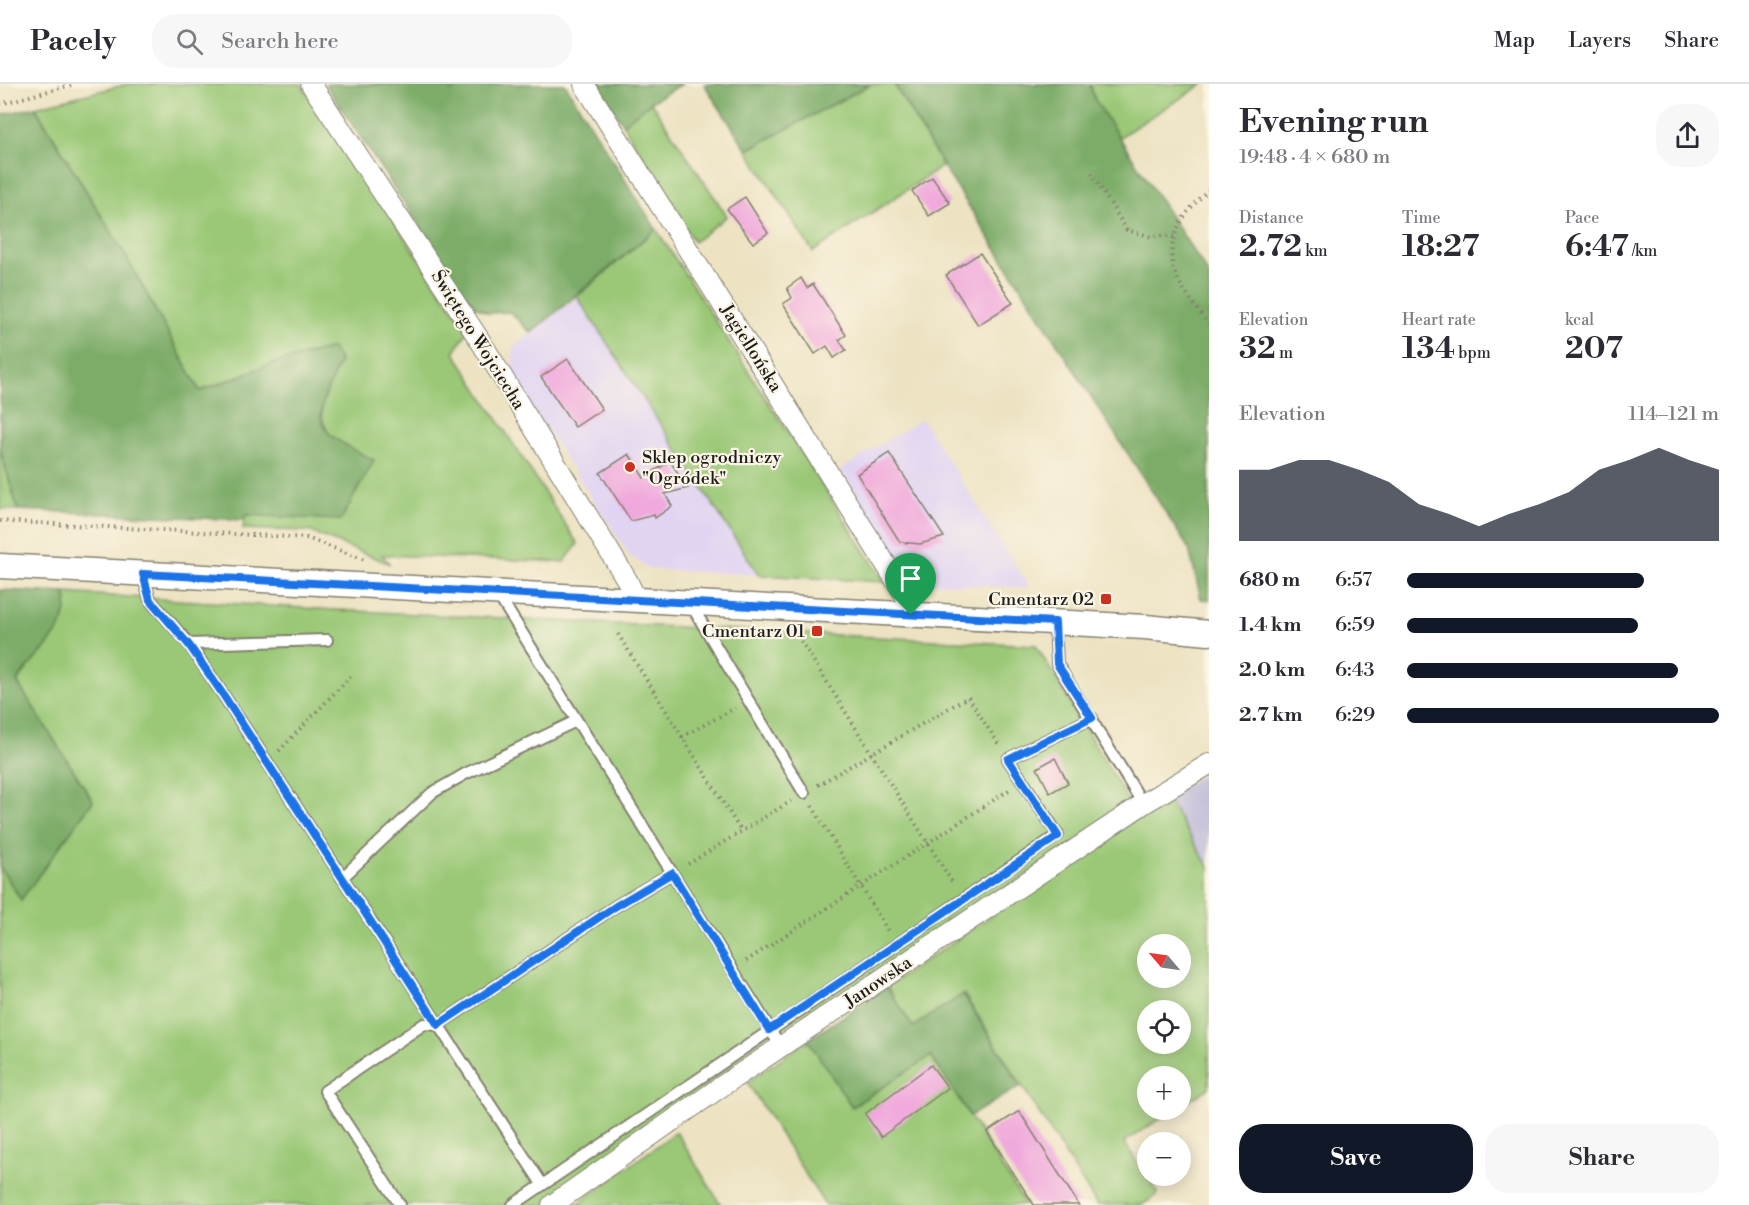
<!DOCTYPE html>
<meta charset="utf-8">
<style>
:root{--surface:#fff;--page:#f7f7f7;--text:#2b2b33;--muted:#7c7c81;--line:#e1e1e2;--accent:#111827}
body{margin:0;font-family:"Libre Bodoni",serif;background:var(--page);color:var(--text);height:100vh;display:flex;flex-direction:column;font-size:22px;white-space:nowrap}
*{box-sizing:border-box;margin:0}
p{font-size:20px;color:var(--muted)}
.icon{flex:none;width:33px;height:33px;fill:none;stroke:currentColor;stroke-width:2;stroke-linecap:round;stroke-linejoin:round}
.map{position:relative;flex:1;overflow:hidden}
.side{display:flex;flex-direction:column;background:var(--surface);width:540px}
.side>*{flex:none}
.needle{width:39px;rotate:299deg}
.fabs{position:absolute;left:1137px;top:850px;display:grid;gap:12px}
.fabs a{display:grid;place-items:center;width:54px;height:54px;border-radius:50%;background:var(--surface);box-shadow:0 3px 15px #0003;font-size:30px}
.pin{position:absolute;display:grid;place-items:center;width:51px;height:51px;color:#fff;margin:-62px -26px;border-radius:50% 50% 50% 0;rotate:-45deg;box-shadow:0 0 6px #0007}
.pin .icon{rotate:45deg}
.round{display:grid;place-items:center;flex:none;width:63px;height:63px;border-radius:24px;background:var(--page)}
.summary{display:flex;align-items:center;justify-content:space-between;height:102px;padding:0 30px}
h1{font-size:33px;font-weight:800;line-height:45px}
.metrics{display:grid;grid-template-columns:repeat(3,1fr);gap:9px;height:102px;padding:6px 30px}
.metrics div{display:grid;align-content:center}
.metrics b{font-size:30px;font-weight:800}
.metrics small{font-size:16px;font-weight:400}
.metrics p{font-size:16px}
.chart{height:168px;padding:12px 30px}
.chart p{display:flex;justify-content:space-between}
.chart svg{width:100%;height:108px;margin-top:6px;fill:var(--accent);opacity:.7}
.button{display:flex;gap:12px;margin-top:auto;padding:12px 30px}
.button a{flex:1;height:69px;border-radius:24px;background:var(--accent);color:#fff;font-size:24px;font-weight:800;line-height:69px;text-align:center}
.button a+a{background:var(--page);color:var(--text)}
ul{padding:0 30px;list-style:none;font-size:20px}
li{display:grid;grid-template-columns:96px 72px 1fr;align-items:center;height:45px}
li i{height:15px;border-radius:8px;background:var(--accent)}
header{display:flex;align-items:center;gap:36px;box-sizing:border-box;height:84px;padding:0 30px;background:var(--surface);border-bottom:2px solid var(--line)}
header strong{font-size:28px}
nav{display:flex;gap:33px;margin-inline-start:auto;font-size:21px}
.search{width:420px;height:54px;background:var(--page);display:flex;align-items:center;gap:15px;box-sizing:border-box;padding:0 21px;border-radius:24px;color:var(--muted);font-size:22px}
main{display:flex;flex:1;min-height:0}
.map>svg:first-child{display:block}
</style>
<header>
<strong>Pacely</strong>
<div class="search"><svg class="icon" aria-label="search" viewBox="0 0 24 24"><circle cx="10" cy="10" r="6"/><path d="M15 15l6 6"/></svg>Search here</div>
<nav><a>Map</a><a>Layers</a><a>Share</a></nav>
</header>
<main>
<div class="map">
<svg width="1209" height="1121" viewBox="0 0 1209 1121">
<rect width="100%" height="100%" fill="#fcf5e5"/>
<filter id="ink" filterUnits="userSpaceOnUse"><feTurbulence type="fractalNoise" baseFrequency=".0167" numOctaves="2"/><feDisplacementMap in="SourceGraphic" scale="12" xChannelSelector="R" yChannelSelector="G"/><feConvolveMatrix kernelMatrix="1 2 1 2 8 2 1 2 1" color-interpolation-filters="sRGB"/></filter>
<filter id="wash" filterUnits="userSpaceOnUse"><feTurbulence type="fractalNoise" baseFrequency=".008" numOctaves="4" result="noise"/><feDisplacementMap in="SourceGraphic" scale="24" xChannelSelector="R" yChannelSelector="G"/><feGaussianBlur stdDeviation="1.35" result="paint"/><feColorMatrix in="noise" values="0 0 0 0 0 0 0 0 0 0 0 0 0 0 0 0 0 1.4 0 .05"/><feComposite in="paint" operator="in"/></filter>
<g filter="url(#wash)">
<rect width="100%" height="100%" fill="#ede3c3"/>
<!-- built -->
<path fill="#e1d4f3" d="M577,213l182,278 -109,-6 -20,-13 -117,-178v-31z
M922,335l108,169 -118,-6 -72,-112z"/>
<!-- industrial -->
<path fill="#c5c0da" d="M1209,687v96l-43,-70z"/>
<!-- green -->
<path fill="#9ac876" stroke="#5b7249" stroke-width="1.5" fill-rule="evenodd" d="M128,0h173l167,247 -14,21 124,192 -14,18 -182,-7 8,9 -81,-33 -66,-2 2,-14 89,-74c-24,-32 -8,-48 6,-81l-9,-12 -57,15 -74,28 -76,-138 -89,-146z
M871,0h23l49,82 -130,86 -66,-102z
M1090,0h113l-85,54 -23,-38z
M651,18l76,114 -33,26 -71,-118z
M656,145l229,353 -126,-7 -182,-278z
M0,365l18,61 -18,-1z
M65,509l270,17 701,35 94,159 -586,401h-544v-338l21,32 72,-98 -76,-119 12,-18 16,-15 22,-49z
M1166,713l43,70v221l-28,18 -1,-29h-32v33h26l-50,32 34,52 -16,11h-45l-133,-211 -51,33 -26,-40zM1148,861h32v33h-32zM1148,927h32v33h-32z
M808,956l44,66 79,-51 95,150h-201l-78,-123z
M676,1048l45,73h-145z"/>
<!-- forest -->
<path fill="#7bac67" stroke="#4c6442" stroke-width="1.5" d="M325,0h122l5,7 9,-7h104l91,145 -125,104 -21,-21 -22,1 -16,-8z
M597,0h85l-31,18 -28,22z
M704,0h167l-124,66z
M894,0h196l5,16 114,175v325l-8,-1 -12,-50 -246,-383z
M35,23l89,146 76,138 74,-28 58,-15 8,13c-28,63 -31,67 34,99l-33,60 -95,-5 -2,5 -226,-10 -18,-61v-334z
M0,506l65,3c10,36 -32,63 -48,89l76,119 -72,99 -21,-33z
M887,903l26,40 50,-33 58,92 -51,30 -39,-60 -79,51 -44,-67z"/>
<g id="blocks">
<!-- building -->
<path fill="#f0a9dc" d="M932,93l18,26 -21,13 -17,-25z
M745,113l23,36 -15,10 -26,-34z
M980,169l33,50 -35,22 -32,-50z
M801,194l6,10 6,-4 33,51 -7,5 7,10 -12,8 -7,-12 -12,8 -32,-50 9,-6 -5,-10z
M568,275l34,50 -27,18 -34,-50z
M889,369l55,84 -24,7 -20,-2 -43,-68z
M629,370l15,24 26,-17 18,27 -23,6 7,12 -17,12 -1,-3 -23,6 -31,-48z
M1055,674l13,25 -18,10 -13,-25z
M931,981l17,23 -67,49 -16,-23z
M1019,1027l60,94h-45l-47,-73z"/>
</g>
</g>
<g filter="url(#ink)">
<use href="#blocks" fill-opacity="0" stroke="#848070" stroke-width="1.5"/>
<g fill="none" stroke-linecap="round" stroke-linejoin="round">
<defs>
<path id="service" d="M143,490l7,26 39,44 33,49 320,491
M497,509l284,454
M690,519l114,190
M1055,539l2,41 86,140
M189,560l138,-4
M342,794l90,-85 33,-19 111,-53
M400,1121l-75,-114 99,-67 14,1 178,-119 56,-33
M513,1121l545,-370 -50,-76 84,-41"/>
<path id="minor" d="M311,0l170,258 146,238 10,21
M584,0l321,511 6,20
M552,1121l170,-119 421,-282 66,-40"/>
<path id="tertiary" d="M0,482l1145,61 64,6"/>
</defs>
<!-- service casing -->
<use href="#service" stroke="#848070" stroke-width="14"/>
<!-- minor casing -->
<use href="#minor" stroke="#848070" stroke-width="22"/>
<!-- tertiary casing -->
<use href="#tertiary" stroke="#848070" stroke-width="27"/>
<!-- path -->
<path stroke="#848070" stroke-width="4" stroke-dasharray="1.5 4.5" stroke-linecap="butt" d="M0,20l75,-20
M1091,89l36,57 22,6h25
M1209,106c-23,19 -45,49 -35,80 6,19 24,39 35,55
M0,437l307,17 58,22
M618,550l123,197
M801,557l153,244
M682,653l53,-29
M279,667l72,-75
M818,701l150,-88 32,49
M812,722l76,125
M688,780l103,-63
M746,877l263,-171"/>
<!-- service -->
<use href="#service" stroke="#fff" stroke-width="10"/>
<!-- minor -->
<use href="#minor" stroke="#fff" stroke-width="20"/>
<!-- tertiary -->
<use href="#tertiary" stroke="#fff" stroke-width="24"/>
</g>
</g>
<g fill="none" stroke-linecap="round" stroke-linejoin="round" filter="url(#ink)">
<defs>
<path id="route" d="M143,490l912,48 2,42 35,54 -84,41 50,77 -289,194 -97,-157 -56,33 -178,119 -216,-332 -33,-48 -39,-45z"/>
</defs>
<!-- route casing -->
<use href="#route" stroke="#fff" stroke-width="12"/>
<!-- route -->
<use href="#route" stroke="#1a73e8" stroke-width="8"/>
</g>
<!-- markers -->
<g fill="#c8321e" stroke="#fcf5e5" stroke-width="2">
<circle cx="630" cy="383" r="6"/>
<rect x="1100" y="509" width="12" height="12" rx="3"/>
<rect x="811" y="541" width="12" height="12" rx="3"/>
</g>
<g text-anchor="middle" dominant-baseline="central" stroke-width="4.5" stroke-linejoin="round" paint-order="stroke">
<!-- street labels -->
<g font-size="18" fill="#1c1c1c" stroke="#fcf5e5">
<text transform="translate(478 256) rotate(58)">Świętego Wojciecha</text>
<text transform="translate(751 264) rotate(58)">Jagiellońska</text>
<text transform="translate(878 898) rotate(-34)">Janowska</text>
</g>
<!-- poi labels -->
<g font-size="18" fill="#1c1c1c" stroke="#fcf5e5" text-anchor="end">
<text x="642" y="373" text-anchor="start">Sklep ogrodniczy<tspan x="642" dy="21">"Ogródek"</tspan></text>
<text x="1094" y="515">Cmentarz 02</text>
<text x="805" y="547">Cmentarz 01</text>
</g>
</g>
</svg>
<div class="fabs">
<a><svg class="needle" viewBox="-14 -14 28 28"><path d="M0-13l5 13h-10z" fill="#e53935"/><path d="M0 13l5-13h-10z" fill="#7c7c81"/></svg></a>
<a><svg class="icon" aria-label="locate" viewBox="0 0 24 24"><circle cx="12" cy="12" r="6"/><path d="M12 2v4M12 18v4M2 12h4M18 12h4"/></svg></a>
<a>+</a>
<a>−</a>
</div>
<div class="pin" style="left:911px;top:531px;background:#1e9e55"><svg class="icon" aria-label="arrive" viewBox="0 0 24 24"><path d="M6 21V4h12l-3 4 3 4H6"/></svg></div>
</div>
<section class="side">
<div class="summary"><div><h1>Evening run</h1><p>19:48 · 4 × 680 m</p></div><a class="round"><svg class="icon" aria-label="share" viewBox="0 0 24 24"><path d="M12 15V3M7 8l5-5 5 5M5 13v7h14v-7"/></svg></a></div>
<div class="metrics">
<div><p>Distance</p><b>2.72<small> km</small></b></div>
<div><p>Time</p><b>18:27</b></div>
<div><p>Pace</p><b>6:47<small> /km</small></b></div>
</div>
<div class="metrics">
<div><p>Elevation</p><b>32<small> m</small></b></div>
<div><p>Heart rate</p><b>134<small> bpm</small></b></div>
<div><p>kcal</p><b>207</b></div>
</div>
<div class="chart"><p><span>Elevation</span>114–121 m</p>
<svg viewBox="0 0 160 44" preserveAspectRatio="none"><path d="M0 44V15L10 15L20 11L30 11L40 15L50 20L60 29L70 33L80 38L90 33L100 29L110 24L120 15L130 11L140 6L150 11L160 15V44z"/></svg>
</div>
<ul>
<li><b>680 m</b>6:57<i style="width:76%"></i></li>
<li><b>1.4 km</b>6:59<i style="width:74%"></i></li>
<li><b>2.0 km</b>6:43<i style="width:87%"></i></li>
<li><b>2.7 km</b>6:29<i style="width:100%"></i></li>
</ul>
<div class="button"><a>Save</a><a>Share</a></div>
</section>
</main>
